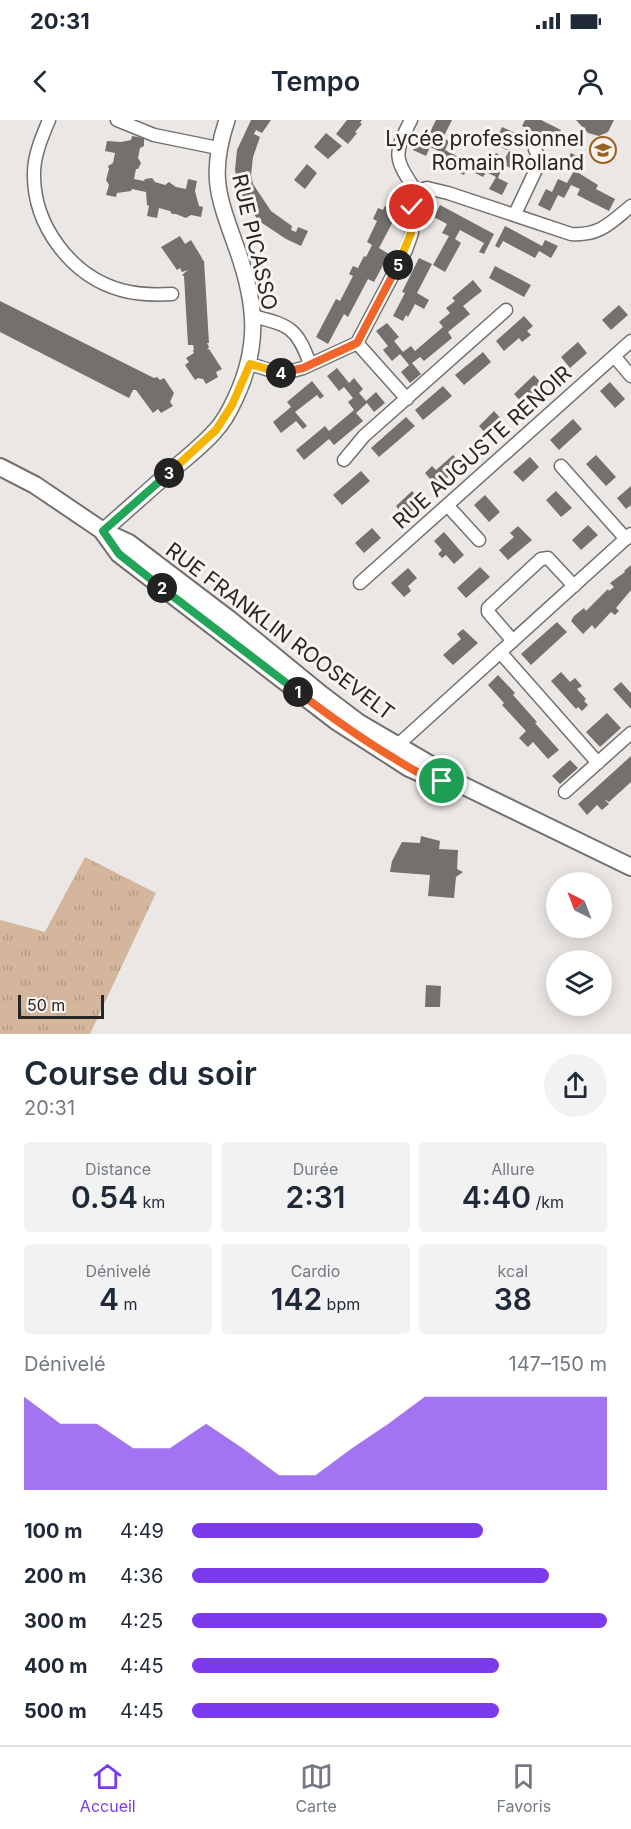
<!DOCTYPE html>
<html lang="fr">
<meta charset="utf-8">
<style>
:root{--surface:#fff;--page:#f2f2f3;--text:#1f2937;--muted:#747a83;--line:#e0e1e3;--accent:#7c3aed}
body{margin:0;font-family:Inter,sans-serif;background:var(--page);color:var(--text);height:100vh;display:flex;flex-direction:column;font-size:22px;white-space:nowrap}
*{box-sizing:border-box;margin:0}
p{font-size:20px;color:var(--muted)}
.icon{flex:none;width:33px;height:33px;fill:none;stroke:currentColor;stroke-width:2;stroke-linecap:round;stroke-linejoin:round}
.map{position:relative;height:914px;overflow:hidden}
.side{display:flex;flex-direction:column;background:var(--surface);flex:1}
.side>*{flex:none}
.needle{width:39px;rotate:318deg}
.tools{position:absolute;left:546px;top:752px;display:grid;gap:12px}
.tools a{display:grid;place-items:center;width:66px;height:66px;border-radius:50%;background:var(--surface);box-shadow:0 3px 15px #0003;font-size:30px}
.scale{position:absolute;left:18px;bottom:15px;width:86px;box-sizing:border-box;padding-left:6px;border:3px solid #282625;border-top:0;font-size:16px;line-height:21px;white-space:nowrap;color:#282625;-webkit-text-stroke:4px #f8f4f1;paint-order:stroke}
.pin{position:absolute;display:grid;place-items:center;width:51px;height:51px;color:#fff;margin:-26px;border:3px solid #fff;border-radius:50%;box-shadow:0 2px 6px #0007}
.km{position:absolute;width:30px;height:30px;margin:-15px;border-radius:50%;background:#222;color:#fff;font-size:16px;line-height:30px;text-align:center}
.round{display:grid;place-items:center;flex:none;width:63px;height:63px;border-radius:32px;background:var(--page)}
.head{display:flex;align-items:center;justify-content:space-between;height:102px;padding:0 24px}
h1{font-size:33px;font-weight:600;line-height:45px}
.stats{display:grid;grid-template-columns:repeat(3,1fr);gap:9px;height:102px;padding:6px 24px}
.stats div{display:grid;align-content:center;border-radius:6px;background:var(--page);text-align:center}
.stats b{font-size:30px;font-weight:600}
.stats small{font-size:16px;font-weight:400}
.stats p{font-size:16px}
.chart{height:168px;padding:12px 24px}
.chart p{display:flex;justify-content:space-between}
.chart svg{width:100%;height:108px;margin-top:6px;fill:var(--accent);opacity:.7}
ul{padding:0 24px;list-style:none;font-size:20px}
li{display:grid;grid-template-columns:96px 72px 1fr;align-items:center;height:45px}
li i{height:15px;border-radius:8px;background:var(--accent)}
.status{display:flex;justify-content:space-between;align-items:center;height:42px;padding:0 30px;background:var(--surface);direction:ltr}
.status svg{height:16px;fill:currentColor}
header{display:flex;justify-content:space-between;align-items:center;height:78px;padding:0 24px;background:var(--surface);font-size:27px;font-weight:600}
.tabs{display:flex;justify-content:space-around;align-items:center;height:84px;border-top:2px solid var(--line);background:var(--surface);font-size:16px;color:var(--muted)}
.tabs a{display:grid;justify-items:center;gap:3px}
.tabs .current{color:var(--accent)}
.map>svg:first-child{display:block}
</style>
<div class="status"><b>20:31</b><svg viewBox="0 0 49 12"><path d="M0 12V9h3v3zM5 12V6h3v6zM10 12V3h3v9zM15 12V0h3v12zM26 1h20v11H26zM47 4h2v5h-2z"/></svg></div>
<header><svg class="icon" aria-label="back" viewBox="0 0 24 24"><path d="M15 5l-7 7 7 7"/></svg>Tempo<svg class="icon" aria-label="person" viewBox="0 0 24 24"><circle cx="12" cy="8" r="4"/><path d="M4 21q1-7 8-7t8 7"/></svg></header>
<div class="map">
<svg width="631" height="914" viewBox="0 0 631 914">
<defs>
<pattern id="grass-tufts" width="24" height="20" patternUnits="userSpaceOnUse" patternTransform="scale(1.5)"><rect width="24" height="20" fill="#d3b69b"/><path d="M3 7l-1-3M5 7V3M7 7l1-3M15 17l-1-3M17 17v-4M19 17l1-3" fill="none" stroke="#b59c85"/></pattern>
</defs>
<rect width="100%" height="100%" fill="#ebe7e4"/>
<!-- grass -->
<path fill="url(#grass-tufts)" d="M85,737l71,36 -66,141h-90v-114l45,12z"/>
<!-- building -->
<path fill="#73706d" d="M251,0h20l-9,13 -6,-3 -2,4 6,3 -7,20 -2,18 2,9 18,27 21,15 -1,4 5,2 2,-5 10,4 -7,15 -15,-7 -27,-18 -11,-15 -9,-17 -4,-19 2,-20z
M347,0h15l-2,3 2,1 -7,8 2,1 -9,11 -12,-10z
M436,0h16l-9,18 6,3 -4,9 25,13 3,-6 16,8 7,-12 3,2 -3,6 6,3 7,-13 12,6 -7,13 -9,-5 -5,8 -2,5 10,5 -6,12 -13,-6 7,-12 -10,-5 -3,5 -16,-8 -3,6 -26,-13 5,-9 -13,-6 -4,9 -13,-6 6,-13 13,7 4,-9 -6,-3z
M525,0h16l20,10 -6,12 -33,-16z
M576,0h38l-6,12 -9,4 -11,-3z
M502,7l13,6 -8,17 -13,-6z
M326,13l16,13 -14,13 -14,-12z
M132,16l12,2v8l-4,2 -2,10 3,5 -3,6h-2l-2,10 10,2 1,-2 7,-1 3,4 10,3 4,-3 7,5 10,2 2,-10 9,2 -2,10 4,15 4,1 -2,10 -10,-2 -5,3 -10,-4h-4l-2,-3 -11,-3 -2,10 -10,-2 2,-10 -2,-1 -1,-13 -14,-3 -1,2 -14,2 -1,4 -10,-2 3,-10 -3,-5 3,-11 -1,-3 5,-3 2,-10 -10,-2 2,-10 14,1 10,-2z
M571,33l12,6 -6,13 21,13 -2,4 19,10 -6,12 -32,-16 3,-6 -9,-4 -7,13 -6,-3 -8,16 -12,-6 8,-16 6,3 6,-13 9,4 7,-12 -10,-4z
M307,44l10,9 -12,16 -11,-9z
M440,85l54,29 -10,20 -5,-2 5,-9 -24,-13 -5,9 6,4 -16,29 -12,-7 16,-29 -7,-3 5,-9 -13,-7z
M385,86l13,6 -19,36 10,6 -15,28 -6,-3 -20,38 -4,-3 -16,30 -12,-7 20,-38 4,2 13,-25 -4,-2 4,-8 5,2 6,-12 2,1 6,-12 -5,-3 10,-21 -4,-2 5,-11 5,2z
M505,106l37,20 3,-6 13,6 -7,12 -12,-7 -4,7 -32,-17 -4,7 -4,-2z
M180,116l5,8 6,-4 11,18 1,3 1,-1 5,83h-2l2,4 -2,3 2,-1 13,20 -6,3 2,5 -12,7 -3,-5 -5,-1 -3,2 -10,-15 4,-3 -3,-4 8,-5 -1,-2 1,-2 -1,-4h-5l-4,-69 -2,-1 6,-5 -6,2 -2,-4 -3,2 -16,-23z
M419,138l13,6 -15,29 12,7 -5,9 -9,-5 -7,13 -2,-2 -3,6 -10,-5 12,-23 -3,-1z
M495,146l36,19 -7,12 -35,-19z
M473,160l9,11 -19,15 7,8 -22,18 4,6 -28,23 -4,-4 -8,6 9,11 -11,9 -9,-11 8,-7 -9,-11 -8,7 -9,-11 5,-4 -12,-15 11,-8 12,14 -5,4 9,11 8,-6 4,5 28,-24 -4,-5 11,-9 -4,-5 9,-7 -3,-3z
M0,181l154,77 3,-1 3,3 4,-2 10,15 -4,9 3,4 -12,7 -3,-4 -5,4 -17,-23h-3l-4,8 -129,-66z
M619,185l9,10 -17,15 -9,-10z
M524,196l9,10 -6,5 4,4 -9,7 -3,-4 -15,13 -8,-10z
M578,222l9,11 -17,15 -9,-11z
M483,232l8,10 -27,23 -9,-10z
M337,248l12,15 5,-5 9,11 -4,4 7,8 10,-9 9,11 -11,9 -7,-9 -11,10 7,8 -29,24 -5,-6 -25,21 -8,-10 29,-24 4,5 25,-21 -6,-8 5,-4 -9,-11 -5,4 -12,-15z
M534,255l9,10 -20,19 -9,-10z
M312,261l12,15 -4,3 -3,-4 -22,17 12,14 -4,3 -7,-8 -15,12 -8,-11 18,-15 -4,-5z
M610,262l15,17 -10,9 -15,-17z
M443,266l9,10 -29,24 -8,-10z
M494,291l10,11 -16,14 -9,-10z
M406,297l9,9 -36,31 -8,-9z
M573,299l9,10 -23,21 -9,-10z
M453,335l9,10 -25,22 -12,-14 7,-7 4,4z
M596,335l20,22 -10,9 -20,-22z
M530,337l9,10 -16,15 -10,-10z
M361,351l9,10 -28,24 -9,-10z
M631,366v19l-5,4 -9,-11z
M412,371l10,11 -17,15 -9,-11z
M556,371l16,17 -11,9 -15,-17z
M485,375l15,17 -11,10 -15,-17z
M588,405l10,10 -17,15 -9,-10z
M518,406l14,14 -24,20 -9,-10 15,-13 -4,-4z
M372,408l9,10 -17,15 -9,-10z
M444,412l20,23 -10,9 -8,-9 -4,3 -4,-4 4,-4 -8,-9z
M631,445v25l-15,18 3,3 -4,4 -4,-3 -16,17 -3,-4 -9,9 -12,-13 3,-5 10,-8 2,3 22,-22 1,2 5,-4 -4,-4 15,-11 -1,-1z
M480,447l10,10 -24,21 -9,-10z
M408,448l9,10 -9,8 3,5 -7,6 -13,-14z
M557,502l10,10 -36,33 -10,-11z
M463,509l15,14 -25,22 -10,-10 18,-16 -4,-5z
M561,552l9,10 5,-4 7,8 -5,3 9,10 -2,2 4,4 -6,6 -4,-4 -2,2 -25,-28z
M498,555l17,18 -2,2 24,27 -2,1 24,27 -11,9 -15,-17 -5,5 -9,-9 7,-7 -24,-26 2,-2 -16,-18z
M621,562l10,11v16l-18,-20z
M607,593l14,15 -21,19 -14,-15z
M631,636v26l-22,20 -5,-3 5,5 -7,6 -5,-5 -10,10 -9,-11z
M570,640l8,8 -18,16 -8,-8z
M421,716l19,5 -1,8 19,1 -1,19 6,3 -7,5 -2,21 -26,-2 2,-21 -40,-3 2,-11 10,-19 18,1z
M426,865l15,1 -1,21h-15z"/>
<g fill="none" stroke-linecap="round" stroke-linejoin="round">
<defs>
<path id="minor" d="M49,0c-7,17 -15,35 -15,53 -1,52 37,103 87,117 17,5 33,5 51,4
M117,0l37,15 64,13
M416,71l11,-3 21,5 123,41c29,2 39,-11 60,-28
M515,94l25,-53 -5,-12
M252,196c38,9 45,12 58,48
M357,223l50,56
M614,236l17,20
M250,244l32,10 21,-6 54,-25 49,-93 6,-17v-26l4,-16c-22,-33 -23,-36 -5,-71
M344,340l20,-24 142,-126
M561,346l65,73
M447,385l32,35
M360,463l271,-242
M513,521l-25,-29v-4l53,-49 7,-1 26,28
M500,532l98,111
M393,632l8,-10 230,-208
M565,672l66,-59"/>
<path id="tertiary" d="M103,411c23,-20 45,-40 68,-60 15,-13 31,-25 44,-40 9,-9 16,-23 21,-34 24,-52 20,-93 2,-145 -19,-54 -30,-75 -11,-132"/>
<path id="secondary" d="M0,347l35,18 68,46 26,12 100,76 93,76 37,28 84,49 19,13 169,82
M103,412l16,22 217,167 73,47 27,12 10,2"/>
</defs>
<!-- minor casing -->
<use href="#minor" stroke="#73706d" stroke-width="15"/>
<!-- tertiary casing -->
<use href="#tertiary" stroke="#73706d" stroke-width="18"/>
<!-- secondary casing -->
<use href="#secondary" stroke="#73706d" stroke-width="20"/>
<!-- minor -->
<use href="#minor" stroke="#fff" stroke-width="12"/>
<!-- tertiary -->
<use href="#tertiary" stroke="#fff" stroke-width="15"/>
<!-- secondary -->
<use href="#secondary" stroke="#fff" stroke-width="16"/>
</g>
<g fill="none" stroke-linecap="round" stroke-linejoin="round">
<defs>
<path id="split-1" d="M298,572c29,22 58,43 89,62 17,10 36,24 55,27"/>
<path id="split-2" d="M162,468l136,104"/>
<path id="split-3" d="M162,468l-43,-34 -16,-23 66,-58"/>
<path id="split-4" d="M169,353l47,-43 16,-25 18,-41 31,9"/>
<path id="split-5" d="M281,253l22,-5 54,-25 41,-78"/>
<path id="split-6" d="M398,145l13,-32 1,-26"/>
</defs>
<!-- split-1 casing -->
<use href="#split-1" stroke="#fff" stroke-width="12"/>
<!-- split-2 casing -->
<use href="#split-2" stroke="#fff" stroke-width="12"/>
<!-- split-3 casing -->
<use href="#split-3" stroke="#fff" stroke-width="12"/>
<!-- split-4 casing -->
<use href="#split-4" stroke="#fff" stroke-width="12"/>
<!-- split-5 casing -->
<use href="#split-5" stroke="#fff" stroke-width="12"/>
<!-- split-6 casing -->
<use href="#split-6" stroke="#fff" stroke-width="12"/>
<!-- split-1 -->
<use href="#split-1" stroke="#f0652b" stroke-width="8"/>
<!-- split-2 -->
<use href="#split-2" stroke="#22a559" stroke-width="8"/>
<!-- split-3 -->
<use href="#split-3" stroke="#22a559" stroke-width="8"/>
<!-- split-4 -->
<use href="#split-4" stroke="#f5b400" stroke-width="8"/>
<!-- split-5 -->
<use href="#split-5" stroke="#f0652b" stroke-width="8"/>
<!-- split-6 -->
<use href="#split-6" stroke="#f5b400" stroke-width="8"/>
</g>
<!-- icons -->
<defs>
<symbol id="school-ring" viewBox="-11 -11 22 22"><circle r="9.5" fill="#f8f4f1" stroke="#9a601e" stroke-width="1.5"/><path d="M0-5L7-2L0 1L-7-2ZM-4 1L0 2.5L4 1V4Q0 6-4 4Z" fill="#9a601e"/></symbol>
</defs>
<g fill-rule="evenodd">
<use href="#school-ring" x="588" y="15" width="30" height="30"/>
</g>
<g text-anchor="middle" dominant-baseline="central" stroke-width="6" stroke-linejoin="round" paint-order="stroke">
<!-- poi labels -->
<g font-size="21" fill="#282625" stroke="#f8f4f1" text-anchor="end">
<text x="584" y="18">Lycée professionnel<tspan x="584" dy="24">Romain Rolland</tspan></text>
</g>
<!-- street labels -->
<g font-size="21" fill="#282625" stroke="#f8f4f1">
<text transform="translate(255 122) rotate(77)">RUE PICASSO</text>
<text transform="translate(482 327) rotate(-42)">RUE AUGUSTE RENOIR</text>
<text transform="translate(280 511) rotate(37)">RUE FRANKLIN ROOSEVELT</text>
</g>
</g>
</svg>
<div class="tools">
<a><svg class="needle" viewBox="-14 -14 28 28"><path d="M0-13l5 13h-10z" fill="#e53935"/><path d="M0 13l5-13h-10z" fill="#747a83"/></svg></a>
<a><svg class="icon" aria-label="layers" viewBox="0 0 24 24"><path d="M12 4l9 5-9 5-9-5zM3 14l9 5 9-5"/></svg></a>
</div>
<div class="scale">50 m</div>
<div class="pin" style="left:442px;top:661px;background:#1e9e55"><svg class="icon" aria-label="arrive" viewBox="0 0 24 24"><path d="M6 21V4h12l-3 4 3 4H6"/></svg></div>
<div class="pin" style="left:412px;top:87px;background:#d93025"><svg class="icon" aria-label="check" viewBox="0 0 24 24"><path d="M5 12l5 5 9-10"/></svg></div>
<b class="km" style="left:298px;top:572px">1</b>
<b class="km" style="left:162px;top:468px">2</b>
<b class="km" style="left:169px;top:353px">3</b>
<b class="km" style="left:281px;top:253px">4</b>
<b class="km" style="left:398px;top:145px">5</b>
</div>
<section class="side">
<div class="head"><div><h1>Course du soir</h1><p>20:31</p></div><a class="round"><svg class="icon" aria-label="share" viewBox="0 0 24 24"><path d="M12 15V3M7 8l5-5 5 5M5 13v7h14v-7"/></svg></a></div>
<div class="stats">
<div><p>Distance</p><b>0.54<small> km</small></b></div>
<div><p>Durée</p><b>2:31</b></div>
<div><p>Allure</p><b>4:40<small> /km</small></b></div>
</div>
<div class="stats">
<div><p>Dénivelé</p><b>4<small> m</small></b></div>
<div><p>Cardio</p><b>142<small> bpm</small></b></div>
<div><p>kcal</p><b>38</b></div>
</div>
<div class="chart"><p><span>Dénivelé</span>147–150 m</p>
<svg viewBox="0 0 160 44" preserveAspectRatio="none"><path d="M0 44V6L10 17L20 17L30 27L40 27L50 17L60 27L70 38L80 38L90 27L100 17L110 6L120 6L130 6L140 6L150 6L160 6V44z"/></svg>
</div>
<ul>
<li><b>100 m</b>4:49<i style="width:70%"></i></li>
<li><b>200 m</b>4:36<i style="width:86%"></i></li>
<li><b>300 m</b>4:25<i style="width:100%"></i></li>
<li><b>400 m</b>4:45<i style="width:74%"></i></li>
<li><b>500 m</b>4:45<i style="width:74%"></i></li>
</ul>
</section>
<nav class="tabs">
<a class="current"><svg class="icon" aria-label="home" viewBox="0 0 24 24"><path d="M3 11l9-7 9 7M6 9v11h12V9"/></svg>Accueil</a>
<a><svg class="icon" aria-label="map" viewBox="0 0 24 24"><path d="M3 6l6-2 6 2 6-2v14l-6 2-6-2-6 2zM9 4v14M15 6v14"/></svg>Carte</a>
<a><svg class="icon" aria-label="saved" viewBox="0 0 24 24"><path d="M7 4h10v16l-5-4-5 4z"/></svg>Favoris</a>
</nav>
